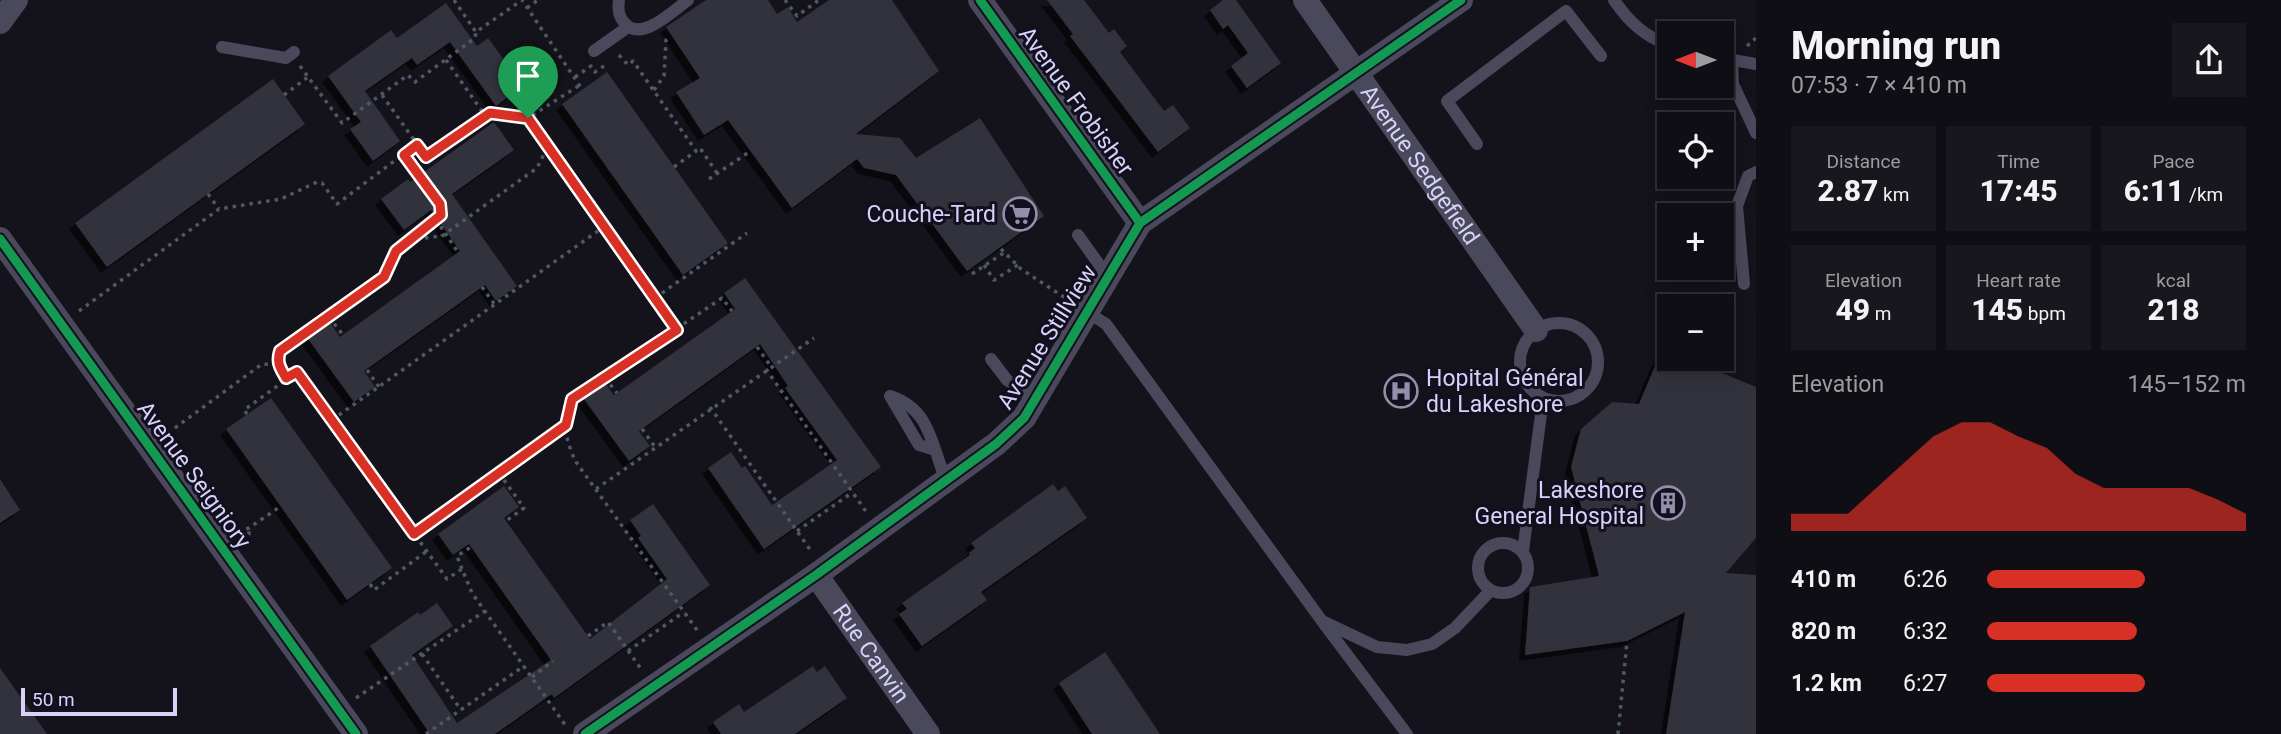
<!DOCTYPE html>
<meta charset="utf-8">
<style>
:root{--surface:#0f0e14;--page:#18171d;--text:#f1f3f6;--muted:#9b9ca0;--line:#2f2e34;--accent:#d93025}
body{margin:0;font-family:Roboto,sans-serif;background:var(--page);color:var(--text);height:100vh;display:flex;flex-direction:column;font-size:26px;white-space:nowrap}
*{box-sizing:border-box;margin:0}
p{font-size:23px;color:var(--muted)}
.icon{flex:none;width:38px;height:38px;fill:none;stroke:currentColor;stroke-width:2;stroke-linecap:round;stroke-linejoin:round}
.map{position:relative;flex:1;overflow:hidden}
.side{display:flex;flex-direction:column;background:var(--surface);width:525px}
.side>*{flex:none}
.needle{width:46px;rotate:270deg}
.buttons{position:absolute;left:1657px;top:21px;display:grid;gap:14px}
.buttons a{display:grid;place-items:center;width:77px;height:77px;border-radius:0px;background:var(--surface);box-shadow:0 4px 18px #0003,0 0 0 2px var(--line);font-size:35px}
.scale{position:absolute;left:21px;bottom:18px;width:156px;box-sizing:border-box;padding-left:7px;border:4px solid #d7d2f9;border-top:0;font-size:19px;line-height:24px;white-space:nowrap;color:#d7d2f9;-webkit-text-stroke:5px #120f1e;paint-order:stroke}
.pin{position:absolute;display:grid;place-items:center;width:60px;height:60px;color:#fff;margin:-72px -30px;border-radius:50% 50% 50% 0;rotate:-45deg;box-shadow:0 0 7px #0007}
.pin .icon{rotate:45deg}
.round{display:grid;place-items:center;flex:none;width:74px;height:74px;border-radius:0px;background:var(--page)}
.headline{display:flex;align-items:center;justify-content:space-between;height:119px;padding:0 35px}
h1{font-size:38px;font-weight:800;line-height:52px}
.stats{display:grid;grid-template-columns:repeat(3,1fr);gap:10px;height:119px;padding:7px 35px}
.stats div{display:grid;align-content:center;border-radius:0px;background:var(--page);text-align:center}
.stats b{font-size:30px;font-weight:800}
.stats small{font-size:19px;font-weight:400}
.stats p{font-size:19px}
.chart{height:196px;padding:14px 35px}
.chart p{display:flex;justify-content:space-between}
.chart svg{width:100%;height:126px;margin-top:7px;fill:var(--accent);opacity:.7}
ul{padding:0 35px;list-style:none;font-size:23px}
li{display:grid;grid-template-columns:112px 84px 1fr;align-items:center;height:52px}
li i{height:18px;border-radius:9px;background:var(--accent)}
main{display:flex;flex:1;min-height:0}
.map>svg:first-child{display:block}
</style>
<main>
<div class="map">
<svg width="1756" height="734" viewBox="0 0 1756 734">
<defs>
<filter id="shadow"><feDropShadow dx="-6" dy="6" stdDeviation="0" flood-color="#0009"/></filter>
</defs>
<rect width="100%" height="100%" fill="#14121a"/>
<!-- building -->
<path fill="#32303d" filter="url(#shadow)" d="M706,0h62l9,14 11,-7 9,15 32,-22h63l47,71 -83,63 44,4 16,20 64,-40 64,98 -77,55 -71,-96 -32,-7 -7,-9 -65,49 -64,-88 -24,15 -28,-43 24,-14 -34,-51z
M1047,0h37l25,33 5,-4 13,17 -7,6 44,59 9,-6 17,23 -32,24 -88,-116 3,-2z
M1223,0h13l45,63 -34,25 -16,-22 17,-13 -20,-28 -5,4 -13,-19z
M446,3l31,43 11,-8 35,48 -27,20 -46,-64 -33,23 -5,-7 -47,33 35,50 -27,20 -23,-32 11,-7 -33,-46 63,-46 6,8z
M607,72l121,171 -45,32 -121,-171z
M273,79l32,45 -198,143 -32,-44z
M494,122l20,28 -62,44 65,92 -21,15 -11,-16 -121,86 11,16 -21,15 -48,-66 22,-16 12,17 120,-86 -29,-41 -27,20 -23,-31 27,-20 2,3z
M745,278l136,189 -117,82 -56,-81 23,-16 11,16 3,-2 27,39 65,-45 -52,-72 3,-2 -28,-42 -121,87 11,15 -21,15 -48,-66 22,-15 11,15 121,-86 -11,-16z
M1658,359h30l68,28v151l-30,35 30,2v159h-90l19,-122 -58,29 -102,14 5,-68 69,-11 -28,-109 10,-38 31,-27 27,2z
M271,398l121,170 -45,32 -121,-171z
M0,479l20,31 -20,13z
M1053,484l5,7 7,-5 22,32 -106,74 6,8 -65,46 -23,-32 8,-5 -5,-6 68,-48 -1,-2 6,-5 -4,-5z
M504,486l15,21 -15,11 86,121 77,-60 -29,-41 3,-2 -11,-16 23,-16 57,81 -156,113 -2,-4 -57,40h-65l-60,-88 48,-34 2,3 17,-12 16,23 -41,29 45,68 94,-63 -82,-116 -16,11 -15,-21z
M1105,652l55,82h-68l-33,-51z
M813,666l4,6 8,-6 22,32 -52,36h-74l-8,-12 26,-18 5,8z
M0,668l47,66h-47z"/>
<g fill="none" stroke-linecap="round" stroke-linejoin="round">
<!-- path -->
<path stroke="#4d5963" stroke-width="3.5" stroke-dasharray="3.5 5" stroke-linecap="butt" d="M454,0l22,32
M785,0l12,16 22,-16
M527,8l11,-8
M1747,46l9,-8
M619,55l9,10 5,-4 63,90 4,-3 17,25
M446,60l38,54
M300,66l42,57 66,-48 7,7 60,-44 1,-6 46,-32 60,89
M575,77l16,-11 4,6 9,-6
M654,90l10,-14 2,-36 4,-4
M284,95l24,-18
M382,95l35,49
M528,118l150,212
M404,155l9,12 71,-53 44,4 52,-33
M413,167l27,37 2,32
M674,167l22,-16
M709,179l40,-27
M208,194l11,15
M445,233l13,19
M408,240l34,-4 95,-68 11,-22
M1001,249l20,20 49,32
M984,265l10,15 24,-15
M972,274l33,-22
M482,287l13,18
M655,298l92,-65
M79,311l140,-102 62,-10 36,-17 5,1 15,21 80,-60 9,13
M329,317l14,18
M757,347l13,18
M766,369l101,144
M367,370l12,17
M286,378l-8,-13 2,-14 104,-74 12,-26 45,-36
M605,378l12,15
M710,407l101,144
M247,414l-3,-4 53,-38 150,207 15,-10 10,24 94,133
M332,420l273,-194
M642,429l13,18
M168,433l94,-69 16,1
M499,473l25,35 -18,13
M596,489l218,-151
M238,531l11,-3 32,-22
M797,531l56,-39
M414,534l152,-109
M242,540l7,-6v-6
M462,569l-5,-13 14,-9
M370,584l4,6 53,-39
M697,630l-121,-168c-9,-18 -17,-45 -4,-63l150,-101 10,13
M588,636l20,-14 33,47
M628,651l56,-39
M422,654l39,56
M532,677l21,-16
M356,698l129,-87
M426,734l98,-68
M1618,734l9,-93"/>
<!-- lane -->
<path stroke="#4a485b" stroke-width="12" d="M619,0c-1,7 -1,15 4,21 16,24 50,-10 65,-21
M1614,0c15,22 30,36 56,46
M222,47l64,11 8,-6
M594,51l34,-24
M1722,58l34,6
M1732,60l1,24 23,49
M1477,144l-30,-43 119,-90 35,45
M1078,235l30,42
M1744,284l-7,-78 11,-30 8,-4
M1087,312l19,12 216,297 55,26 30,3 25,-6 23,-16 36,-38
M1520 362a39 39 0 1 1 78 0a39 39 0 1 1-78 0Z
M991,359l16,21 27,19
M890,396c41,13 41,49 56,84
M890,396l29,49 13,4
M1478 568a25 25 0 1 1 50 0a25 25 0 1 1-50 0Z
M1523,551l20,-152
M1324,624l83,110"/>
<!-- street -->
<g stroke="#4a485b" stroke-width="24">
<path d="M980,0l160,223"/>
<path id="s1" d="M1305,0l231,330"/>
<path d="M0,22l16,-22"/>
<path d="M0,239l356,495"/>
<path id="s2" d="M816,575l112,159"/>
<path d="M585,734l231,-159 180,-131 28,-26 116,-195 321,-223"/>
</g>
<defs>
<path id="cycleway" d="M980,0l160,223
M0,239l356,495
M585,734l231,-159 180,-131 28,-26 116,-195 321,-223"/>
</defs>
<!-- cycleway casing -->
<use href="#cycleway" stroke="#120f1e" stroke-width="13"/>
<!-- cycleway -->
<use href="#cycleway" stroke="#139951" stroke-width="9"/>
</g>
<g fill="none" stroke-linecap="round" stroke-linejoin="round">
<defs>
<path id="route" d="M490,113l38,5 149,212 -105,69 -6,26 -152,109 -117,-162 -11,6c-5,-9 -10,-15 -6,-27l104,-74 12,-26 45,-36 -1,-11 -36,-49 13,-10 9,12z"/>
</defs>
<!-- route casing -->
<use href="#route" stroke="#fff" stroke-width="14"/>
<!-- route -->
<use href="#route" stroke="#d93025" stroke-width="9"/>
</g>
<!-- icons -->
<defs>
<symbol id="supermarket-ring" viewBox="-11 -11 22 22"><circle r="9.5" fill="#120f1e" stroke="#938fab" stroke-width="1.5"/><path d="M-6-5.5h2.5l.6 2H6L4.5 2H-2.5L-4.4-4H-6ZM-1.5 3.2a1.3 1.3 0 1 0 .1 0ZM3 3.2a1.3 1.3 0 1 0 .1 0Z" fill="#938fab"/></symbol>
<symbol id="hospital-ring" viewBox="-11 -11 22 22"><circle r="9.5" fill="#120f1e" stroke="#938fab" stroke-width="1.5"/><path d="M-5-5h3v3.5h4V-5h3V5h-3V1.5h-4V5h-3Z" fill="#938fab"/></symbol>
<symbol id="building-ring" viewBox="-11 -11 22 22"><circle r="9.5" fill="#120f1e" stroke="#938fab" stroke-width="1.5"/><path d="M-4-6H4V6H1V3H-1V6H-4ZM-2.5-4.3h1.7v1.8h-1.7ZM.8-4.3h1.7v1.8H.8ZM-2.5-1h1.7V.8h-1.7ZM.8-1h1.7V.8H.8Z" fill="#938fab"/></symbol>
</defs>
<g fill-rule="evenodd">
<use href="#supermarket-ring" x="1001" y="195" width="38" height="38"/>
<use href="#hospital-ring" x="1382" y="372" width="38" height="38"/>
<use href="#building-ring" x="1649" y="484" width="38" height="38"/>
</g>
<g text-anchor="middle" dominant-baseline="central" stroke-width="6" stroke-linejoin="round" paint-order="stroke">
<!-- street labels -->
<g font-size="23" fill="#d7d2f9" stroke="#120f1e">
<text transform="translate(1076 101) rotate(54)">Avenue Frobisher</text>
<text stroke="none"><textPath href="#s1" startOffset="201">Avenue Sedgefield</textPath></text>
<text transform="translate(1047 337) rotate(-58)">Avenue Stillview</text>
<text transform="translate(194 475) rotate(54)">Avenue Seigniory</text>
<text stroke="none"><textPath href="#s2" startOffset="96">Rue Canvin</textPath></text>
</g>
<!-- poi labels -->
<g font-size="23" fill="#d7d2f9" stroke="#120f1e" text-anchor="end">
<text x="996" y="214">Couche-Tard</text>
<text x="1426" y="378" text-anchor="start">Hopital Général<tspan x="1426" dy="26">du Lakeshore</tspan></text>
<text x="1644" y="490">Lakeshore<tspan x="1644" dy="26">General Hospital</tspan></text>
</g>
</g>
</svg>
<div class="buttons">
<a><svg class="needle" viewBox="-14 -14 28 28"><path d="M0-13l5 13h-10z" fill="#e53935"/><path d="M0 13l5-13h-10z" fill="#9b9ca0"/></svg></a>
<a><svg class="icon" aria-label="locate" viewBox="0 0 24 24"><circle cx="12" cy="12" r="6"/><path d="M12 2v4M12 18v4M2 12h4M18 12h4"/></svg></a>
<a>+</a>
<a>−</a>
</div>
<div class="scale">50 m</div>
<div class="pin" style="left:528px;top:118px;background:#1e9e55"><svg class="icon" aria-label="arrive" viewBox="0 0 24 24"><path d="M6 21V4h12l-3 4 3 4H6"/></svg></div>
</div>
<section class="side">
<div class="headline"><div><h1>Morning run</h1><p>07:53 · 7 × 410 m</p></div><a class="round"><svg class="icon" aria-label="share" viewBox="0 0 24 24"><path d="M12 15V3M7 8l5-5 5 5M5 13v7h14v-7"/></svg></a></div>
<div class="stats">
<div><p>Distance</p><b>2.87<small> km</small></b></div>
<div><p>Time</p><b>17:45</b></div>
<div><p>Pace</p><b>6:11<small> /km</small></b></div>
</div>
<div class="stats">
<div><p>Elevation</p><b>49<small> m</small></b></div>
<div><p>Heart rate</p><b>145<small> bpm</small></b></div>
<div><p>kcal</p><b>218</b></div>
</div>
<div class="chart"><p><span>Elevation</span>145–152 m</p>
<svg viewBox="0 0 160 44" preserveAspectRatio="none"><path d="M0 44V38L10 38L20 38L30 29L40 20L50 11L60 6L70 6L80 11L90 15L100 24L110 29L120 29L130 29L140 29L150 33L160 38V44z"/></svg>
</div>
<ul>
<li><b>410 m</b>6:26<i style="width:61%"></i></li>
<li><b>820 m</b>6:32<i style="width:58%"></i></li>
<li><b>1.2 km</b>6:27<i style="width:61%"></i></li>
</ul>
</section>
</main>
